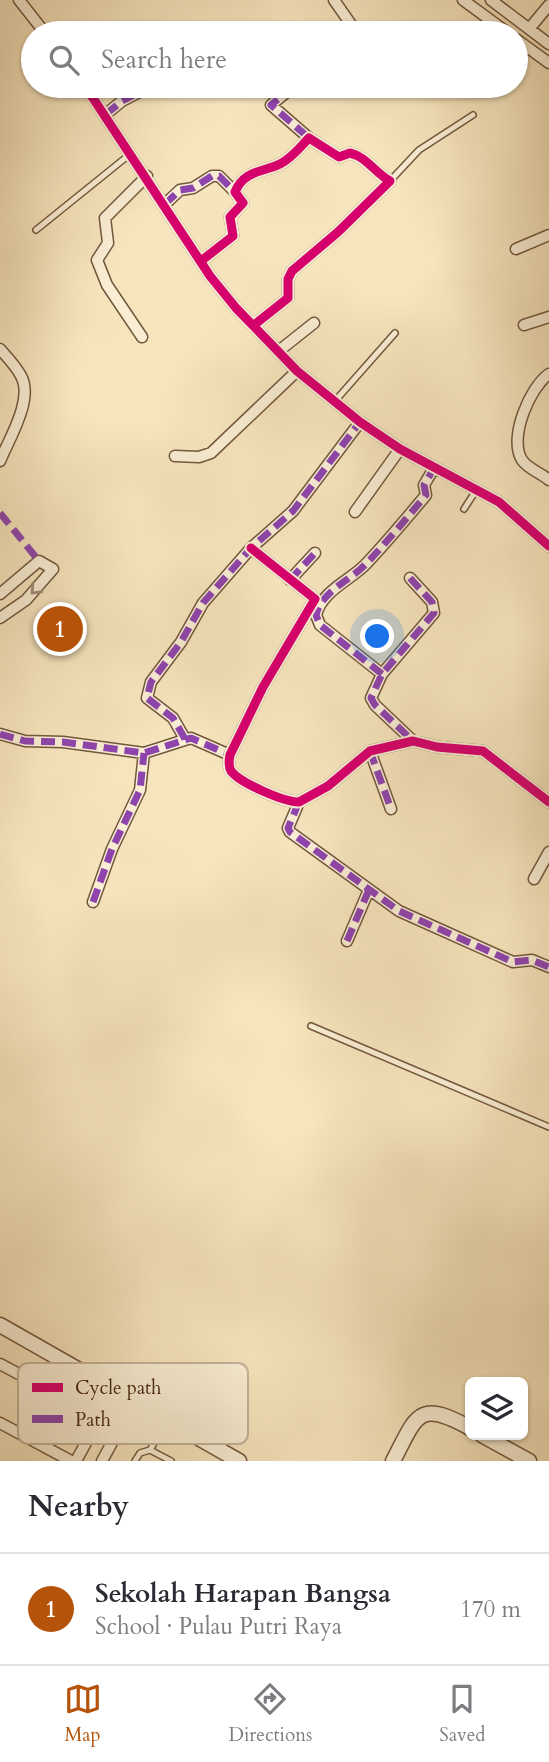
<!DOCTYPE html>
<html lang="en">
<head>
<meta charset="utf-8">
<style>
	body { margin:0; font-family:Cardo,serif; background:#f2f2f3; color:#2b2b33 }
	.controls { position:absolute; right:21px; bottom:21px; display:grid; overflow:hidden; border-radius:10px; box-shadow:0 2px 5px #0004 }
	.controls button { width:63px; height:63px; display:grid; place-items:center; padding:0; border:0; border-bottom:2px solid #e1e1e2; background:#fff; color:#2b2b33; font:35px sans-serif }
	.you { position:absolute; left:378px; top:637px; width:24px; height:24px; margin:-18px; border:5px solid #fff; border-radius:50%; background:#1a73e8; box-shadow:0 0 0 10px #1a73e833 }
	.badge { display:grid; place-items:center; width:46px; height:46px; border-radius:50%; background:#b45309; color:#fff; font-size:23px; font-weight:700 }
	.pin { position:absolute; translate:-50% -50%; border:4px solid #fff; box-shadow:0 2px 7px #0006 }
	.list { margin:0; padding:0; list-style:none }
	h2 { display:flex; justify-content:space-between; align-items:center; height:91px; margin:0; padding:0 28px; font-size:30px }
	h2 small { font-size:23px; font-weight:400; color:#7c7c81 }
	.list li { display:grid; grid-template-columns:46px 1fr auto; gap:21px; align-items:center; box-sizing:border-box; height:112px; padding:0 28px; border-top:2px solid #e1e1e2 }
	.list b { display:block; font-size:26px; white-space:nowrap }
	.list p { margin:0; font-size:23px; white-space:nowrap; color:#7c7c81 }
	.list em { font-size:23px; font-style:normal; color:#7c7c81 }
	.icon { flex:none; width:38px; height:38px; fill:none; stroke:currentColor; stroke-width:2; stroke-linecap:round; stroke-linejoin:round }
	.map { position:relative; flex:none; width:549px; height:1461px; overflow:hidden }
	.search { position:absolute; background:#fff; box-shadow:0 2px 5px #0004; left:21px; right:21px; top:21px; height:77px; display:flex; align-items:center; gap:18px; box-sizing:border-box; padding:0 24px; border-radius:38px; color:#7c7c81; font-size:26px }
	.sheet { height:203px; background:#fff }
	nav { display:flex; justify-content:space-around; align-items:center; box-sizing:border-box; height:98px; border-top:2px solid #e1e1e2; background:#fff; font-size:19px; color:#7c7c81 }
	nav a { display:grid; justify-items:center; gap:4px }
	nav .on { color:#b45309 }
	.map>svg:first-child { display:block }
</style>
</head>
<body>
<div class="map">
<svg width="549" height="1461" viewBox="0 0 549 1461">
	<rect width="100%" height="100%" fill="#f6e4bc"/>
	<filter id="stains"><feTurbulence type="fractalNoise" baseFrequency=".00286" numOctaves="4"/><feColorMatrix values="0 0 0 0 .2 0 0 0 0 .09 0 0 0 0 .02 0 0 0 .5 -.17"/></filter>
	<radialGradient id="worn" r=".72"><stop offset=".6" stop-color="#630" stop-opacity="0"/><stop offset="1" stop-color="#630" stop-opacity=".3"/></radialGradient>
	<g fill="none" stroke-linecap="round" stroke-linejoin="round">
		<defs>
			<path id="service" d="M390,181L419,150L473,115
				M36,230L129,155
				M335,401L395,333
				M464,509L477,489
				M311,1026L549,1127
				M150,1450L167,1421
				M135,1461L140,1453L150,1450L171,1461"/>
			<path id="minor" d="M19,0L45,33
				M334,0L357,33
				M463,0L508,33
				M491,0L549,44
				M529,29L549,5
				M516,39L549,63
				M85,86L210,276L236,308L297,371L360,422L400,449L499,502L549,546
				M294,86L271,105L309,138
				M106,114L122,101L151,86
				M165,204L180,190L193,188L212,176H219L235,192
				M516,249L549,235
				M201,261L233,236L230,217L243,203L235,192C244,170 264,172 280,164C292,158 300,147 309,138L339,157L350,153C367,157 375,173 390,181L338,232L292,271L288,279V298L254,325
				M524,325L549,317
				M142,337L107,285L97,260L108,243L105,218L147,176
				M0,349C7,357 16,366 21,376C34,399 9,439 0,461
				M280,350L314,323
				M549,374C530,387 508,438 522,460C528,469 541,473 549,480
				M175,456L199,457L211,453L297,371
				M355,512L400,449
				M251,548L315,599L263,687L230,755C229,760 228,766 231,771C240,783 284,802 299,802L328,786L370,751L413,741L437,747L483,751L549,802
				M410,578L432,602L434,613L382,674L371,698L375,705L413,741
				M290,580L315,553
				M0,594L39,561L53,569L26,600L0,618
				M382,674L320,625L316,615C322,591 349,581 365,565C386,543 406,519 426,495L424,485L434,468
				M0,734L25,741L63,742L144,753L191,738L230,755
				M185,739L173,718L147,698L151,682L181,642L203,603L251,548L293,511L360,422
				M370,751L391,809
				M299,802L288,828L290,832L399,911L513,962L532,960L549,967
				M534,879L549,852
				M93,902L112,849L140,790L144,753
				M347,941L368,892
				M0,1364L92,1413L95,1426L76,1461
				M0,1423L71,1461
				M102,1461L134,1402"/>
			<path id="tertiary" d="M0,1325L239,1461
				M482,1435L529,1461
				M393,1461C417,1415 418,1399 470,1428"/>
		</defs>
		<use href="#service" stroke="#73573e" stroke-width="8"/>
		<use href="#minor" stroke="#73573e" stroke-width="13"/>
		<use href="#tertiary" stroke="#73573e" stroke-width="17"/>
		<use href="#service" stroke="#f9edd3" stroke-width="5"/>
		<use href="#minor" stroke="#f9edd3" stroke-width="10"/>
		<use href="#tertiary" stroke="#f9edd3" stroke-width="14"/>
		<path stroke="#8e44ad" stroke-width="7" stroke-dasharray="14 7" stroke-linecap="butt" d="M294,86L271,105L309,138
			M106,114L122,101L151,86
			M165,204L180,190L193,188L212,176H219L235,192
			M0,513L39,561
			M410,578L432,602L434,613L382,674L371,698L375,705L413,741
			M290,580L315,553
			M382,674L320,625L316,615C322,591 349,581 365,565C386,543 406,519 426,495L424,485L434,468
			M0,734L25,741L63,742L144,753L191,738L230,755
			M185,739L173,718L147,698L151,682L181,642L203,603L251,548L293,511L360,422
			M370,751L391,809
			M299,802L288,828L290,832L399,911L513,962L532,960L549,967
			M93,902L112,849L140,790L144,753
			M347,941L368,892"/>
		<defs>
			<path id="cycleway" d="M85,86L210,276L236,308L297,371L360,422L400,449L499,502L549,546
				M201,261L233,236L230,217L243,203L235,192C244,170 264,172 280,164C292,158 300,147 309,138L339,157L350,153C367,157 375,173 390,181L338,232L292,271L288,279V298L254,325
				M251,548L315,599L263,687L230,755C229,760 228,766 231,771C240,783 284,802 299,802L328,786L370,751L413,741L437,747L483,751L549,802"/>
		</defs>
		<use href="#cycleway" stroke="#f9edd3" stroke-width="13"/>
		<use href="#cycleway" stroke="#d6006c" stroke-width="9"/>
	</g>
	<defs><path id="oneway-chevron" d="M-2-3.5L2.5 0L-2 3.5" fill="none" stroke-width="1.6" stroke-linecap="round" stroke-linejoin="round" transform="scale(1.75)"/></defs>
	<use stroke="#a08a74" href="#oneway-chevron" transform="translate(35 590) rotate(133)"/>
	<rect x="18" y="1363" width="230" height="81" rx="10" fill="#f9edd3" stroke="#c4b29a" stroke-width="2"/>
	<rect x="32" y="1383" width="31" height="9" fill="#d6006c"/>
	<rect x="32" y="1415" width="31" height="8" fill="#8e44ad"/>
	<g font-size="19" fill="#472814">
		<text x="75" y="1394">Cycle path</text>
		<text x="75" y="1426">Path</text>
	</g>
	<rect width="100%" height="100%" filter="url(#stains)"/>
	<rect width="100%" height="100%" fill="url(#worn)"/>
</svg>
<div class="controls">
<button><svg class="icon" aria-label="layers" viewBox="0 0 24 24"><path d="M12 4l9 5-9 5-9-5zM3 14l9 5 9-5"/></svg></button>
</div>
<div class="you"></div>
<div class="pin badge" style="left:60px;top:629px">1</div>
<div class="search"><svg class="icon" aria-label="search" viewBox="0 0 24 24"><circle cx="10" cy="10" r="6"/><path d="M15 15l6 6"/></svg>Search here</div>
</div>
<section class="sheet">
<h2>Nearby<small></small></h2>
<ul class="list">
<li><span class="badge">1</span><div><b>Sekolah Harapan Bangsa</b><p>School · Pulau Putri Raya</p></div><em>170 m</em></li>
</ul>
</section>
<nav>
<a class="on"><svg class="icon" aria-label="map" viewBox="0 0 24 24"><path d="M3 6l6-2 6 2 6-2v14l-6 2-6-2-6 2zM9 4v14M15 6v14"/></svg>Map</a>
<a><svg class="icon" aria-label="directions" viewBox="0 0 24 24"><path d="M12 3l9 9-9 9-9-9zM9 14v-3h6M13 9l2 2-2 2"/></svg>Directions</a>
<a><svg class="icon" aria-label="saved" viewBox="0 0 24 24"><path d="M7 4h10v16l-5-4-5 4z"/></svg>Saved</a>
</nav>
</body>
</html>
